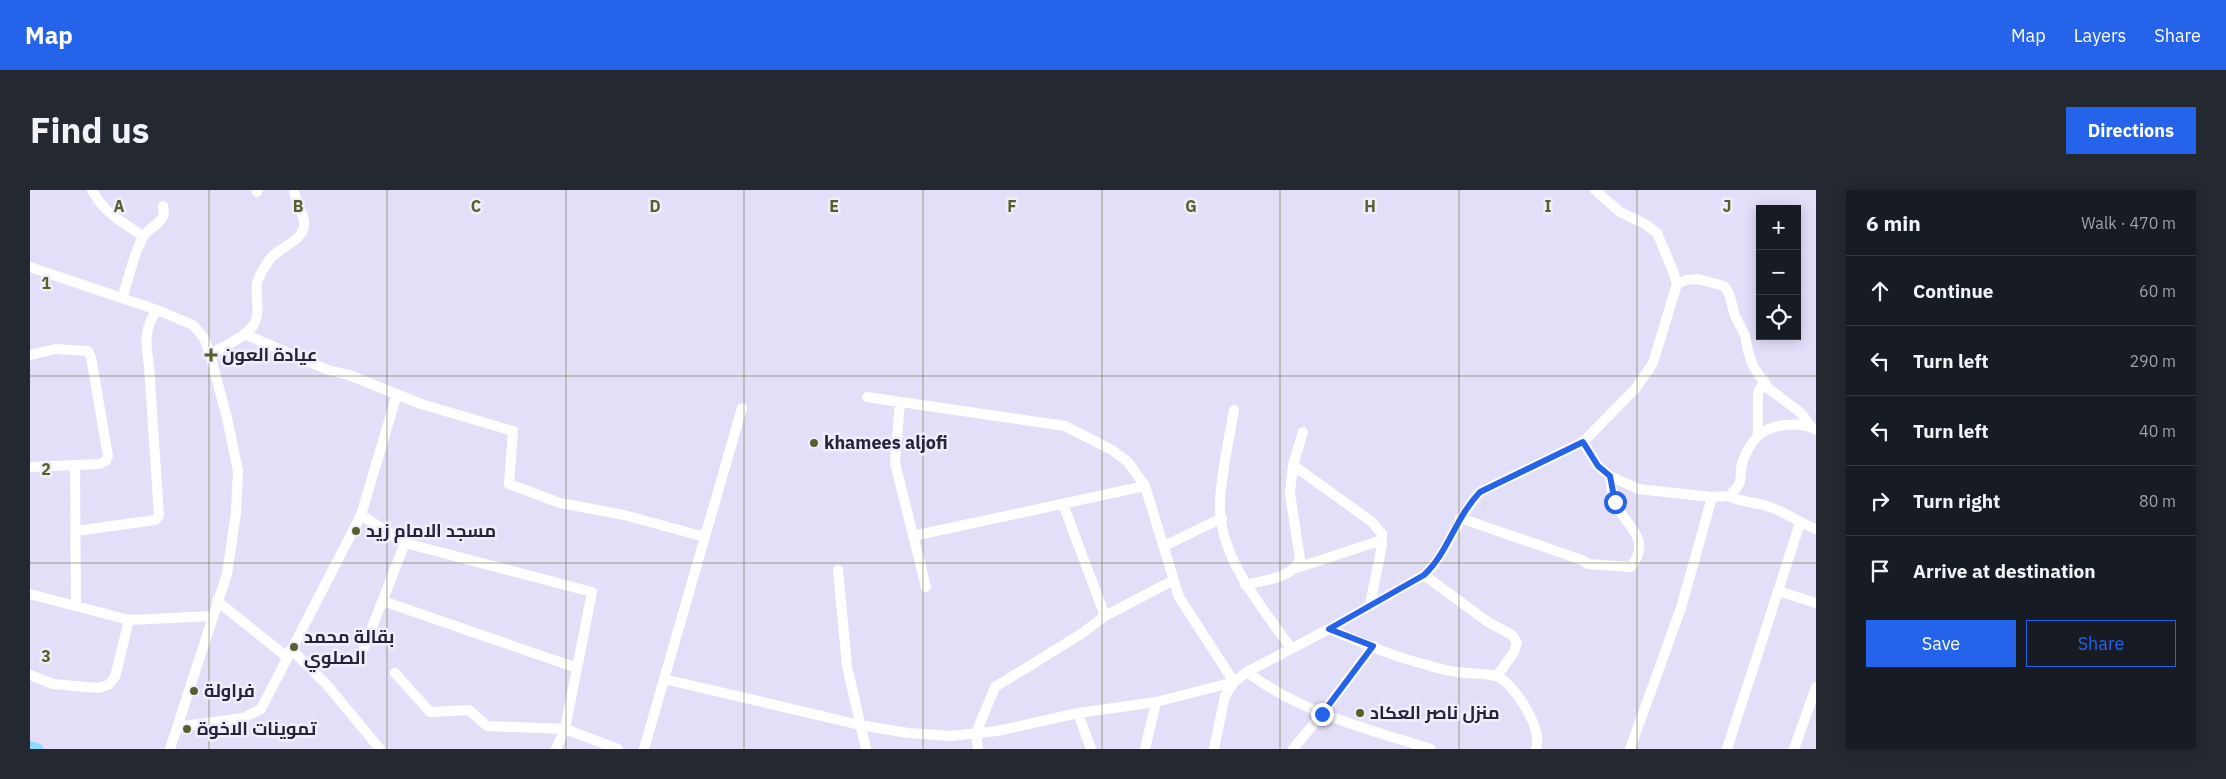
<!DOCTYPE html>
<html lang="en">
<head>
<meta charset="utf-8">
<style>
	body { margin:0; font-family:"IBM Plex Sans",Cairo,sans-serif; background:#242831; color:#f1f3f6 }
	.controls { position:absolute; right:15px; top:15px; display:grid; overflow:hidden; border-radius:0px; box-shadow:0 2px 12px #0003 }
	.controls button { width:45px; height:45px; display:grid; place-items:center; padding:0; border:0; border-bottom:1px solid #363941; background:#171b24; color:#f1f3f6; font:25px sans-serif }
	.stop { position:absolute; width:15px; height:15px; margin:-11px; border:4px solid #2563eb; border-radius:50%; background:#fff }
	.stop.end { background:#2563eb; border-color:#fff; box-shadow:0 1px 5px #0008 }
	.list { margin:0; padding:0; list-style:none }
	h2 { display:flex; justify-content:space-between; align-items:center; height:65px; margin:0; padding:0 20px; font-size:21px }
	h2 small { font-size:16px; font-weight:400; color:#9ea1a6 }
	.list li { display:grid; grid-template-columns:32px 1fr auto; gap:15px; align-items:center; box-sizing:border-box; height:70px; padding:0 20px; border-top:1px solid #363941 }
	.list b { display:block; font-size:19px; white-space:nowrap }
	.list em { font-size:16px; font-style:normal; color:#9ea1a6 }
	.actions { display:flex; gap:10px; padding:15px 20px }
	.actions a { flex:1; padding:11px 0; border:1px solid #2563eb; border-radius:0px; text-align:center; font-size:18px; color:#2563eb }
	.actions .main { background:#2563eb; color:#fff }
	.icon { flex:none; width:28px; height:28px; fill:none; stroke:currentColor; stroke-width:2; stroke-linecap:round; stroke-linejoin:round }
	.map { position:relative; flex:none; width:1786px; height:559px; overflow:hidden; border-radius:0px }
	header { display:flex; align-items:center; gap:30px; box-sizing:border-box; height:70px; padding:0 25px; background:#2563eb; color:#fff }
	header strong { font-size:24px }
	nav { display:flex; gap:28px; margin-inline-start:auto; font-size:18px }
	.intro { display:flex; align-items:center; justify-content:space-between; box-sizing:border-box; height:120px; padding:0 30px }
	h1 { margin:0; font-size:35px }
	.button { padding:12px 22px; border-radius:0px; background:#2563eb; color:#fff; font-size:18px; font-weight:700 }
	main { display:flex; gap:30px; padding:0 30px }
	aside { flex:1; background:#171b24; border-radius:0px; box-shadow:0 2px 12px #0003 }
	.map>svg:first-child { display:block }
</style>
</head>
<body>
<header>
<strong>Map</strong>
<nav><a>Map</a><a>Layers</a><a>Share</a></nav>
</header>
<div class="intro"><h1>Find us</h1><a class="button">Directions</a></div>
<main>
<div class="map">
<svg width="1786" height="559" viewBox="0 0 1786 559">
	<rect width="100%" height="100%" fill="#e4dff9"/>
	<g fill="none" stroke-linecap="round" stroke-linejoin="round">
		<path stroke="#fff" stroke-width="10" d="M62,0C73,22 93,33 113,46
			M227,2L228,0
			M0,77L127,120L163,135L174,148L180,164L197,228L208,281L206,323L197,384L140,559
			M1647,94L1656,90L1668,89L1694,96L1699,103L1705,126L1715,145L1718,161L1723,176L1738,198L1771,223L1782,238
			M92,108C98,91 104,62 113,47C120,35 138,33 133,16
			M214,144L298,180L319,185L391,214L483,241L479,294L530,313L594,325L675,347
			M180,164C193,157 212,149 222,137C232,124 225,107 227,93C229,85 235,76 240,69C249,57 272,52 274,36C276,26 265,13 264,0
			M0,165L25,159L58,161L61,167L78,266L76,271L69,274L0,277
			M367,204L331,325L375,353
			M837,207L1035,236L1082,260L1098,272L1115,296L1149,407L1204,492
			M870,212L865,273L896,397
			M1204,220C1199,249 1192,280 1190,310C1187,365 1231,416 1261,458
			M1786,240C1778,235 1765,234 1755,235C1731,237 1719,252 1712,274C1710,280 1712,288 1709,294C1707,298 1702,303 1699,306C1712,313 1727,312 1740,317C1756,322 1769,333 1786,339
			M1728,244V203L1734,191
			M1553,252L1568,276L1580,286L1608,299L1682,307L1699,306
			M1263,275L1342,332L1352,344V355L1340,415
			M45,276L46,416
			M1033,314L1075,426
			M1430,328L1552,370L1558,374L1601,377C1623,348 1596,337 1585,313C1582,305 1581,294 1580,286
			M45,341L125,330L129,326L119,176C116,155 113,139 127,120
			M883,346L1115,296
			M1134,356L1192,328
			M1267,378L1352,350
			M808,380L817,476L836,559
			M1394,385L1458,432L1482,445L1487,453L1484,462L1467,486
			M1215,395C1233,390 1263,389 1270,369L1260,303L1263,275L1273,242
			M1748,401L1786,413
			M0,404L99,430L183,426
			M187,411L257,467
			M353,411L547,478
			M1299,439C1331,452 1363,467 1397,475C1407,478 1417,481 1427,482C1437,484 1460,483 1469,487C1486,497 1513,539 1506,559
			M334,458L375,353L562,402L535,539L457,536L439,520L400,522L365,483
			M261,459L297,495L350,559
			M1217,482C1271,523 1338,539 1401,559
			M0,485L23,494L68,498L78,495L85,487L99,430
			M634,489L830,535L878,543L921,546L967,541L1048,523L1126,512L1204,492
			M1048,523L1061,559
			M147,537L213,528L231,519L331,325
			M526,559L535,539L588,559
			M614,559L712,218
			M948,559L946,543L965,497L1051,444L1075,426L1144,390
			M1115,559L1126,512
			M1184,559L1195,506L1204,492L1217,482L1299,439L1394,385C1418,363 1426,328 1450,302L1553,252L1606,198L1623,173L1647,94L1643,81L1627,43L1615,34L1590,22L1565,0
			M1263,559L1292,524L1343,456
			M1600,559L1651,418L1682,307
			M1697,559L1770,333
			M1764,559L1786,497"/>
		<path stroke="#92d9fe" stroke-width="12" d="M0,557L7,559"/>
	</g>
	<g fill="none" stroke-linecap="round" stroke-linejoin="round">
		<path stroke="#2563eb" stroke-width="6" d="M1292,524L1343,456L1299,439L1394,385C1418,363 1425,328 1450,302L1553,252L1568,276L1580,286L1585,312"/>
	</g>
	<path fill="none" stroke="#585f2d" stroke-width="1" stroke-opacity="0.55" d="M179,0V559M357,0V559M536,0V559M714,0V559M893,0V559M1072,0V559M1250,0V559M1429,0V559M1607,0V559M0,186H1786M0,373H1786"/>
	<g fill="#585f2d" stroke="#f1eefb" stroke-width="2">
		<path d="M178.5 157.5h5v5h5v5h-5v5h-5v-5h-5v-5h5z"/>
		<circle cx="784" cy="253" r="5"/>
		<circle cx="326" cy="341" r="5"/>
		<circle cx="264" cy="457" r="5"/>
		<circle cx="164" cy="501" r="5"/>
		<circle cx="1330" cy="523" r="5"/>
		<circle cx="157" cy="539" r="5"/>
	</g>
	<g text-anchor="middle" stroke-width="5" stroke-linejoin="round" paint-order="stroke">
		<g font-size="18" font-weight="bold" fill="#28223a" stroke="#f1eefb" text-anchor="start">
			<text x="192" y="171">عيادة العون</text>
			<text x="794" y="259">khamees aljofi</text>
			<text x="336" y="347">مسجد الامام زيد</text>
			<text x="274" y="453">بقالة محمد<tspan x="274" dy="21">الصلوي</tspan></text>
			<text x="174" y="507">فراولة</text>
			<text x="1340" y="529">منزل ناصر العكاد</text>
			<text x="167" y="545">تموينات الاخوة</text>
		</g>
	</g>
	<g font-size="16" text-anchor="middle" font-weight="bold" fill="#585f2d" stroke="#f1eefb" stroke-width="5" stroke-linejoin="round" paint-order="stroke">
		<text x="89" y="22">A</text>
		<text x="268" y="22">B</text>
		<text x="446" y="22">C</text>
		<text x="625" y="22">D</text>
		<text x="804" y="22">E</text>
		<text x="982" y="22">F</text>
		<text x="1161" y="22">G</text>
		<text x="1340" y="22">H</text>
		<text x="1518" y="22">I</text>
		<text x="1697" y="22">J</text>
		<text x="16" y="99">1</text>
		<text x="16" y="285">2</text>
		<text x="16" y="472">3</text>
	</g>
</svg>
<div class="controls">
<button>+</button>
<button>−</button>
<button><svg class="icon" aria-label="locate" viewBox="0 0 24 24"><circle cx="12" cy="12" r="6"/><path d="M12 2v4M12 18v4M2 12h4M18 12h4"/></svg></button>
</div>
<div class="stop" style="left:1585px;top:312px"></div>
<div class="stop end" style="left:1292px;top:524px"></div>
</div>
<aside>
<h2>6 min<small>Walk · 470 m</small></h2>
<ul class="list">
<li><svg class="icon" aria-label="ahead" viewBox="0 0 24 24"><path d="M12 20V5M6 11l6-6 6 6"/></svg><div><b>Continue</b></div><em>60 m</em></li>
<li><svg class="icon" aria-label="left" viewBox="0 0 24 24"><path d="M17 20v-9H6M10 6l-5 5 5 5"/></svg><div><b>Turn left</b></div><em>290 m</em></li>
<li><svg class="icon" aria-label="left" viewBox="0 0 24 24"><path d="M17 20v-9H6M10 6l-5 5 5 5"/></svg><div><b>Turn left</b></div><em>40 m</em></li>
<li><svg class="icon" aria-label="right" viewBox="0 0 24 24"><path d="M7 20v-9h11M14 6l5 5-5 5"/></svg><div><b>Turn right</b></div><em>80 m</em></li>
<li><svg class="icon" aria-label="arrive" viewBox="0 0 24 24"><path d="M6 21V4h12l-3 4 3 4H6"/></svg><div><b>Arrive at destination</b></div></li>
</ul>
<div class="actions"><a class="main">Save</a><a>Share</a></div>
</aside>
</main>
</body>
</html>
